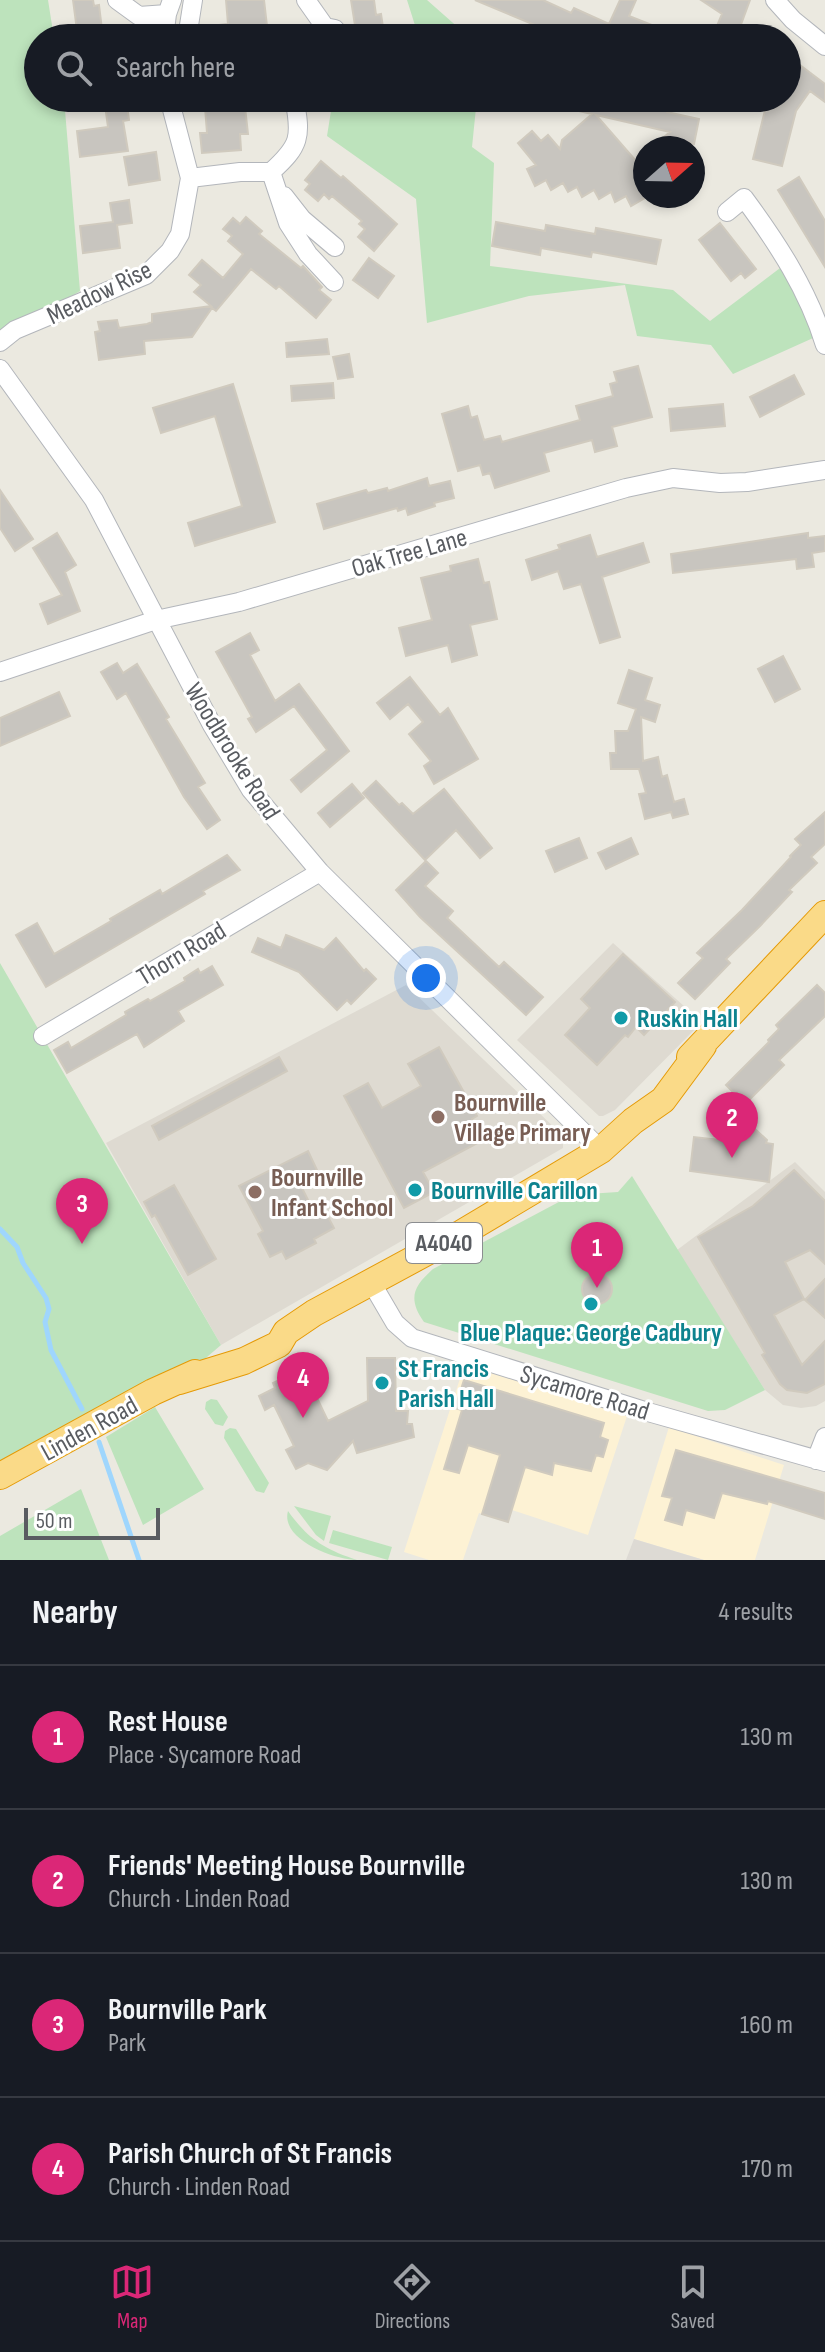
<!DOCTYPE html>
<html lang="en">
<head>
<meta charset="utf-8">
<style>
	body { margin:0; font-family:"Sofia Sans Condensed",sans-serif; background:#242831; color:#f1f3f6 }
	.compass { position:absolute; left:633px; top:136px; width:72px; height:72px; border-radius:50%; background:#171b24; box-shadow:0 4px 12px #0003; rotate:70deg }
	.scale { position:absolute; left:24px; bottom:20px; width:136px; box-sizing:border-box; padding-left:8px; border:4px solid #595c61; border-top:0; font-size:22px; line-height:28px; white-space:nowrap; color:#595c61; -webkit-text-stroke:6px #fff; paint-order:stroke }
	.you { position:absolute; left:426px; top:978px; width:28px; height:28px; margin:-20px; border:6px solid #fff; border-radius:50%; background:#1a73e8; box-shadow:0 0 0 12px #1a73e833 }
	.badge { display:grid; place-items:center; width:52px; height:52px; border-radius:50%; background:#db2777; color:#fff; font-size:26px; font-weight:700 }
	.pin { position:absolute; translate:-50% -66px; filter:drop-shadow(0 2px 4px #0008) }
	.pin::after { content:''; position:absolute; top:42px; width:28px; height:24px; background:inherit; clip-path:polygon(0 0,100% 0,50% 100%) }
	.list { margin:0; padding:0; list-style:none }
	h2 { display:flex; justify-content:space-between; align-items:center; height:104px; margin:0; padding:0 32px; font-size:34px }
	h2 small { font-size:26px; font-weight:400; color:#9ea1a6 }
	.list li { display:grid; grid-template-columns:52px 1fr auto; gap:24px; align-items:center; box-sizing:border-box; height:144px; padding:0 32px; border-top:2px solid #363941 }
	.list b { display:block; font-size:30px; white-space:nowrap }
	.list p { margin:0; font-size:26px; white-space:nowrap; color:#9ea1a6 }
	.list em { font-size:26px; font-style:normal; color:#9ea1a6 }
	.icon { flex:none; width:44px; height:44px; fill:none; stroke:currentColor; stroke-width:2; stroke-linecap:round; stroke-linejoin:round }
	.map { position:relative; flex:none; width:825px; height:1560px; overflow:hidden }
	.search { position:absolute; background:#171b24; box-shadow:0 4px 12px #0003; left:24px; right:24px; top:24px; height:88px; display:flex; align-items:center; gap:20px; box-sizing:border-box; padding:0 28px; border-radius:44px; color:#9ea1a6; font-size:30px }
	.sheet { height:680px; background:#171b24 }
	nav { display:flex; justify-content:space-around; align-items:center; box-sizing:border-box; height:112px; border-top:2px solid #363941; background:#171b24; font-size:22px; color:#9ea1a6 }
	nav a { display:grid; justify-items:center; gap:4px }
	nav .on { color:#db2777 }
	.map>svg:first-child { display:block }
</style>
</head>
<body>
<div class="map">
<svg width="825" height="1560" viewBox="0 0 825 1560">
	<rect width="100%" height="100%" fill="#ebe9e0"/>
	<path fill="#fdf2d4" d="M465,1363L627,1416L588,1535L512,1510L508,1522L479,1513L463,1560H429L404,1552Z
		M669,1427L784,1465L755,1560H704L634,1539Z"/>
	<path fill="#dddad4" d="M634,1539L704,1560H626Z"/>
	<path fill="#dedad1" d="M613,943L702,1022L615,1110L603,1116H599L517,1040Z
		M406,985L563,1136V1148L221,1345L106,1143Z
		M795,1162L825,1192V1401L816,1406L801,1408L783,1405L765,1390L677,1250Z"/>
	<path fill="#bde3bc" d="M0,0H48L54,38H38V98H64L80,291L15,330L0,334Z
		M407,0H427L461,30L478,38H419Z
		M397,98H477L472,147L494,163L490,266L673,290L710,321L788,262L822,334L733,374L711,345L637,336L625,285L529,296L427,323L416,199L327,136L331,111L389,105Z
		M0,963L221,1345L179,1381L0,1476Z
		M632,1176L765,1390L725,1410L708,1411L424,1322C407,1298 414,1286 433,1269L572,1195L618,1192Z
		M211,1399L217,1400L228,1417L223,1426L215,1424L205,1409L206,1402Z
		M155,1407L204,1489L143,1525L106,1437Z
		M230,1428L236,1429L269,1483L264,1493L256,1491L224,1438L225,1431Z
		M81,1489L109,1560H0V1536Z
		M294,1506L331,1516L324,1541L316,1535Z
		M288,1511C308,1539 324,1549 357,1560C334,1560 280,1539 288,1511Z
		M333,1530L392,1547L388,1560L329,1543Z"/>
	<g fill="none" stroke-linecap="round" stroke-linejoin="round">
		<path stroke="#9fd6fd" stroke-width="5" d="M0,1229L17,1247L23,1263L46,1298L49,1309L45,1322L51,1350L82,1409
			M99,1442L139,1560"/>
	</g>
	<path fill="#c8c5bf" stroke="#d0cabe" stroke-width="2" d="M73,0H93L94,6L99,5L103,38H78Z
		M226,0H264L267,26H259L260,38H199L201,27L228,24Z
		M351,0H374L376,15L381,14L384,34L357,38Z
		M475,0H543L571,13L574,8L609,24L620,0H636L629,16L682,37L580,38L563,30L561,36Z
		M701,0H750L736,38H712L722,14Z
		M796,62L825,84V102L810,91L796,111L782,166L753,159L768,98H787V74Z
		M104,98H126L129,120L123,121L128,151L80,157L77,131L108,127Z
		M219,98H244L248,134H240L241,150L202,153L200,133H207L205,107L220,106Z
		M549,98H628L668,107L667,112L699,119L694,144L664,137L670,132L596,115L636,161L645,153V198L631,206L626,196L615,202L611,192L599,199L594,190L582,197L577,187L568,192L563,183L551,190L546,180L535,186L527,169L536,165L518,143L532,131L541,141L548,135L560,149L562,140L592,114L548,104Z
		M156,152L160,180L129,185L124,157Z
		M321,161L341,178L343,176L397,224L374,251L358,237L365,229L359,224L362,221L332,196L329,199L324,194L318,201L305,190L310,184L305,180Z
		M799,177L825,221V267L778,190Z
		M129,200L132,223L117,225L120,248L83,253L80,226L113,222L110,203Z
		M246,217L262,231L259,234L301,268L303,266L322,287L319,290L331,300L316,318L279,286L276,289L251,269L216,311L212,308L192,337L144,341L145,354L99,360L95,332L100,331L98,322L117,320L119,328L147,324L152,322V314L211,306L194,292L201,285L189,275L202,260L223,278L243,254L228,241L232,236L223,229L233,218L240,224Z
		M496,222L545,231L546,225L595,234L596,228L661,240L656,264L592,252L591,257L541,248L540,255L492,246Z
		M720,223L756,269L745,278L741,273L731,281L699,240Z
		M369,258L394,276L378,298L353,280Z
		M327,339L329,354L287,357L286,343Z
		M349,354L353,377L338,379L333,357Z
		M638,366L652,417L612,427L617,446L595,452L592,440L544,453L549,471L495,488L490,473L483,475L480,465L458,471L442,414L468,406L471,418L477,416L484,440L500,436L502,442L580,420L576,406L613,396L610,384L617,382L614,372Z
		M794,375L804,394L760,417L750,397Z
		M333,383L334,398L292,401L291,386Z
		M233,384L275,522L195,546L188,523L242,506L215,416L161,433L153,408Z
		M723,404L725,426L671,431L669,409Z
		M427,478L429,486L450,481L454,498L434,503L435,506L408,515L406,508L398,511L397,508L324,529L317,504L366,490L368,493L387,488L388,491Z
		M0,490L33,539L15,551L0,528Z
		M57,533L76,565L65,572L80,611L48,624L40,604L62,595L33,548Z
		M808,533V538L825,536V551L812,553L814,567L797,569L796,559L673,573L671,554Z
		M590,535L597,557L643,543L649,562L602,577L620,637L600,643L581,584L564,589L558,571L532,580L526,560L560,549L558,545Z
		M478,559L484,583L489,582L497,619L470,625L477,655L452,662L448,645L406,656L399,628L432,620L421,578L451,571L450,566Z
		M250,633L259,650L250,655L275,701L299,684L349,751L301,792L291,780L327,750L294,706L256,732L248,719L252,717L216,652Z
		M783,656L800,689L775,702L758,669Z
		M117,663L123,673L137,664L169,717L166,719L205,783L198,787L220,820L207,829L184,797L126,693L117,699L101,672Z
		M629,670L652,678L645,700L660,705L655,722L641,717L643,761L658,757L662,777L667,775L674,802L684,799L688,814L673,818L671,812L645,819L639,794L646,793L639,769H611L610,753H616L615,731H628L636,709L618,703Z
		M410,677L440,715L448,708L478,759L434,784L424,766L431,761L409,734L423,722L408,704L390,719L377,703Z
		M59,692L70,716L0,746V718Z
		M376,781L399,805L402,803L413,814L444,789L492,848L480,858L456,830L425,860L363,793Z
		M352,784L364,798L330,827L318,813Z
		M825,812V844L811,857L817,863L789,890L792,892L760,926L726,959L730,963L695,999L678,983L703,958L697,953L742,910L791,857L790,856L801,845L795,839Z
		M579,838L587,858L555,872L546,851Z
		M631,838L638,854L606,869L598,853Z
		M227,855L240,870L203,891L205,894L46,987L16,935L37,923L54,954L111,921L110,919L160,890L162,894Z
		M426,861L438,873L425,886L453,911L447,918L499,967L504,962L543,997L526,1015L420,917L396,890Z
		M286,935L324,950L336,938L364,971L366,969L376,979L351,1004L347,1000L337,1010L299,972L252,952L258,938L281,948Z
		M623,954L675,1002L644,1035L636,1027L628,1037L625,1035L597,1065L565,1035L590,1008L581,999Z
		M212,966L223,985L178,1011L184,1021L144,1047L137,1034L67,1073L54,1050L68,1042L71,1048L126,1015L125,1012L148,999L150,1001L185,981L184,978L198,969L200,973Z
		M817,985L825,993V1016L779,1060L784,1065L745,1104L726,1085L769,1042L768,1040L779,1029L776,1025Z
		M439,1047L477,1116L472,1119L483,1140L423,1172L434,1192L404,1208L344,1096L368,1083L382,1108L421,1086L408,1064Z
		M279,1057L287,1071L159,1140L152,1126Z
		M732,1118L744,1119L767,1140L766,1143L773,1144L769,1182L690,1171L694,1137L729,1141Z
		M308,1151L317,1170L298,1180L315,1214L324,1209L334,1228L314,1239L316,1243L286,1259L282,1251L270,1257L258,1234L263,1231L239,1186Z
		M794,1170L825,1201V1264L810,1250L785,1262L804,1299L774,1315L802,1365L825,1341V1384L807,1393L787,1390L780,1384L762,1355L765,1353L698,1237L753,1206Z
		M174,1185L216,1259L188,1275L155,1215L152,1217L144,1202Z
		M582 1289a15 15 0 1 1 30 0a15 15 0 1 1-30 0Z
		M825,1279V1318L805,1300Z
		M367,1358H395L396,1411H408L407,1424H412L414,1437L357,1453L353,1441L327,1470L308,1463L296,1469L286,1450L294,1446L274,1405L265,1410L259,1396L275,1388L273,1383L300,1370L303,1377L306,1375L328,1421L368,1401Z
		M464,1380L604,1423L600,1437L608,1440L603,1457L596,1455L591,1471L554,1463L552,1475L525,1467L508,1522L482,1514L500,1455L468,1445L459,1473L444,1469L462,1410L455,1408Z
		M676,1450L825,1493V1519L768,1501L767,1504L722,1493L714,1518L686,1510L682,1525L665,1520L672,1498L662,1496Z"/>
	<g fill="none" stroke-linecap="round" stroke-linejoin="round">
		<defs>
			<path id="minor" d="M117,0L139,16L167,14
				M306,0L325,27L335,29
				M775,0L793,20L825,46
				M164,38L167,14L172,0
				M187,38L193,0
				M294,98C302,137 300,146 271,172L288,223L308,254L334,282
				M190,178L240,172H271
				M284,196L302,219L335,247
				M727,212L744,198C778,244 808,290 825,345
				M0,342L15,330L146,275L170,251L180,234L190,178L169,98
				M0,369L94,500L212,725L251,790L320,872L601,1150
				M0,672L156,620L239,602L626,488L673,478L720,483L747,482L825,470
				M43,1036L320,872
				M371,1282L395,1323L412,1338L648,1412L825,1462
				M816,1460L825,1437"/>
			<path id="highway" d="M690,1057L825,914
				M179,1381L244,1361L279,1344L286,1332L314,1313L462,1233L601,1150L633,1121L663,1100L703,1046
				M0,1476L153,1392L195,1373"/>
		</defs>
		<use href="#minor" stroke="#b3b6bb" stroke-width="20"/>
		<use href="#highway" stroke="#e59a06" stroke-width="28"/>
		<use href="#minor" stroke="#fff" stroke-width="18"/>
		<use href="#highway" stroke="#fada88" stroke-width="26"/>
	</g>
	<g fill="#0f9aa8" stroke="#fff" stroke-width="3">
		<circle cx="621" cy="1018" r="8"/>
		<circle cx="415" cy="1190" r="8"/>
		<circle cx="591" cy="1304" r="8"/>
		<circle cx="382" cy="1383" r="8"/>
	</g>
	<g fill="#8d6e63" stroke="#fff" stroke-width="3">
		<circle cx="438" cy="1117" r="8"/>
		<circle cx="255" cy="1192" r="8"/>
	</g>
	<g text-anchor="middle" stroke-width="6" stroke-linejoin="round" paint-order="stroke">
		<rect fill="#fff" stroke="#8b8d90" stroke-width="2" x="406" y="1223" width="76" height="40" rx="6"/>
		<g font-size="24" font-weight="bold" fill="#595c61">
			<text x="444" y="1251">A4040</text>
		</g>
		<g font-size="26" fill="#595c61" stroke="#fff">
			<text transform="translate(99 292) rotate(-26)" y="9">Meadow Rise</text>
			<text transform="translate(409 552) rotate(-16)" y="9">Oak Tree Lane</text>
			<text transform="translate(233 751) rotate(58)" y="9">Woodbrooke Road</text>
			<text transform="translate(181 953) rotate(-31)" y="9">Thorn Road</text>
			<text transform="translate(585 1392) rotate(17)" y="9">Sycamore Road</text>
			<text transform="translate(89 1428) rotate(-29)" y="9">Linden Road</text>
		</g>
		<g font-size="26" font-weight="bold" fill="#0d838f" stroke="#fff" text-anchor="start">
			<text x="637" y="1027">Ruskin Hall</text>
			<text x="431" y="1199">Bournville Carillon</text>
			<text x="591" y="1341" text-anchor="middle">Blue Plaque: George Cadbury</text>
			<text x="398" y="1377">St Francis<tspan x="398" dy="30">Parish Hall</tspan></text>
		</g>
		<g font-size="26" font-weight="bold" fill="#785e54" stroke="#fff" text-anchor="start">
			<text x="454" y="1111">Bournville<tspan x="454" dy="30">Village Primary</tspan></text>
			<text x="271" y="1186">Bournville<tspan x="271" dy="30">Infant School</tspan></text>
		</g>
	</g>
</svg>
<svg class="compass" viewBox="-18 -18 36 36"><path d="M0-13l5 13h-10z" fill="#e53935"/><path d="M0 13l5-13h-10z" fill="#9ea1a6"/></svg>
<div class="scale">50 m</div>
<div class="you"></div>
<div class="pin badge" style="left:597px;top:1288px">1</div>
<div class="pin badge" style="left:732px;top:1158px">2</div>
<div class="pin badge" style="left:82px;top:1244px">3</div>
<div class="pin badge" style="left:303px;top:1418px">4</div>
<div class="search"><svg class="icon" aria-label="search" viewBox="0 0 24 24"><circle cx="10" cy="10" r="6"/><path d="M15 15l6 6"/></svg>Search here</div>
</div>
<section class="sheet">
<h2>Nearby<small>4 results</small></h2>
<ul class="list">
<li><span class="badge">1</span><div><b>Rest House</b><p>Place · Sycamore Road</p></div><em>130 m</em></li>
<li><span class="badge">2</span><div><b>Friends' Meeting House Bournville</b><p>Church · Linden Road</p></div><em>130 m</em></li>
<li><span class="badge">3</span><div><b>Bournville Park</b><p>Park</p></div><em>160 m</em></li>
<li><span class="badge">4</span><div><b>Parish Church of St Francis</b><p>Church · Linden Road</p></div><em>170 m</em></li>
</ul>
</section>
<nav>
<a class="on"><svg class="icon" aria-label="map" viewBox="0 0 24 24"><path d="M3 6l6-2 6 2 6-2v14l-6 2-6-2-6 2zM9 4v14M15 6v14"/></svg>Map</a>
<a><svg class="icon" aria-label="directions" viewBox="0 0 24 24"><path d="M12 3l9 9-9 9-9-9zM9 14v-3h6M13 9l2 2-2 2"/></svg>Directions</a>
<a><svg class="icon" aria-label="saved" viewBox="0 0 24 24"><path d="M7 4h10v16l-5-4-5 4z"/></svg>Saved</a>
</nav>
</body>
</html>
